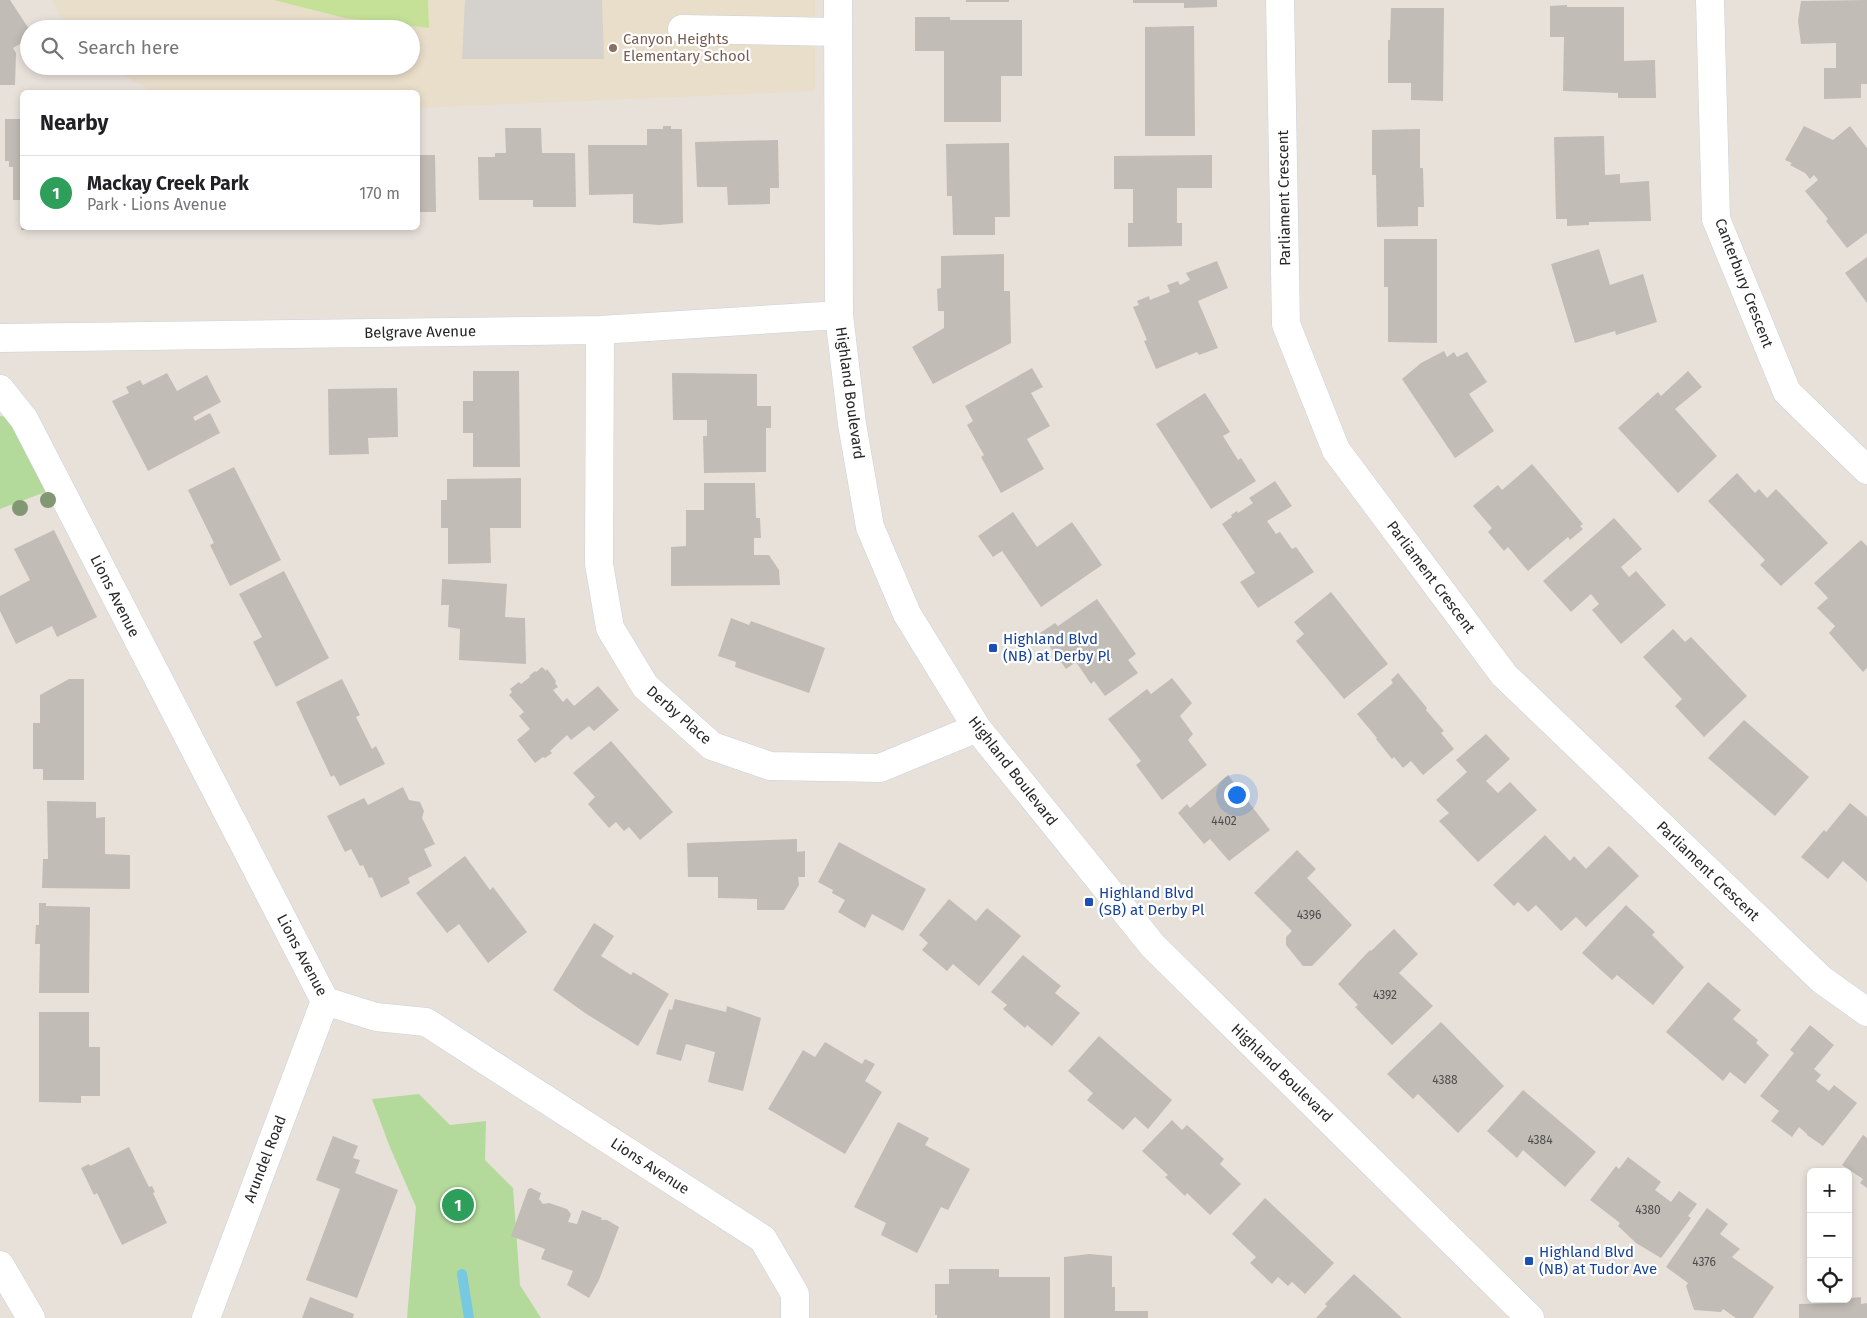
<!DOCTYPE html>
<html lang="en">
<head>
<meta charset="utf-8">
<style>
	body { margin:0; font-family:"Fira Sans",sans-serif; background:#f6f6f6; color:#202124 }
	.controls { position:absolute; right:15px; bottom:15px; display:grid; overflow:hidden; border-radius:8px; box-shadow:0 2px 8px #0003 }
	.controls button { width:45px; height:45px; display:grid; place-items:center; padding:0; border:0; border-bottom:1px solid #e0e0e0; background:#fff; color:#202124; font:25px sans-serif }
	.you { position:absolute; left:1236px; top:794px; width:18px; height:18px; margin:-12px; border:4px solid #fff; border-radius:50%; background:#1a73e8; box-shadow:0 0 0 8px #1a73e833 }
	.badge { display:grid; place-items:center; width:32px; height:32px; border-radius:50%; background:#1a73e8; color:#fff; font-size:16px; font-weight:700 }
	.pin { position:absolute; translate:-50% -50%; border:2px solid #fff; box-shadow:0 1px 5px #0006 }
	.list { margin:0; padding:0; list-style:none }
	h2 { display:flex; justify-content:space-between; align-items:center; height:65px; margin:0; padding:0 20px; font-size:21px }
	h2 small { font-size:16px; font-weight:400; color:#757577 }
	.list li { display:grid; grid-template-columns:32px 1fr auto; gap:15px; align-items:center; box-sizing:border-box; height:75px; padding:0 20px; border-top:1px solid #e0e0e0 }
	.list b { display:block; font-size:19px; white-space:nowrap }
	.list p { margin:0; font-size:16px; white-space:nowrap; color:#757577 }
	.list em { font-size:16px; font-style:normal; color:#757577 }
	.icon { flex:none; width:28px; height:28px; fill:none; stroke:currentColor; stroke-width:2; stroke-linecap:round; stroke-linejoin:round }
	.map { position:relative; flex:none; width:1867px; height:1318px; overflow:hidden }
	.search { position:absolute; background:#fff; box-shadow:0 2px 8px #0003; left:20px; top:20px; width:400px; height:55px; display:flex; align-items:center; gap:12px; box-sizing:border-box; padding:0 18px; border-radius:28px; color:#757577; font-size:19px }
	.panel { position:absolute; background:#fff; box-shadow:0 2px 8px #0003; left:20px; top:90px; width:400px; height:140px; border-radius:8px }
	.map>svg:first-child { display:block }
</style>
</head>
<body>
<div class="map">
<svg width="1867" height="1318" viewBox="0 0 1867 1318">
	<rect width="100%" height="100%" fill="#e8e1da"/>
	<path fill="#e9deca" d="M52,0H815V91L418,108V92H153L109,66H411V29H67Z"/>
	<path fill="#b3da9b" d="M0,416L11,417L48,491L0,509Z
		M419,1094L450,1125L486,1121L485,1160L513,1188L520,1285L541,1318H407L416,1207L389,1145L372,1099Z"/>
	<path fill="#c5e197" d="M274,0H428L429,28L345,18Z"/>
	<path fill="#d5d1cc" d="M465,0H602L604,59H462Z"/>
	<g fill="none" stroke-linecap="round" stroke-linejoin="round">
		<path stroke="#76c9e1" stroke-width="10" d="M462,1274L469,1318"/>
	</g>
	<path fill="#c1bcb5" d="M0,0H10L29,29L25,34L28,39L13,48L16,53L15,85H0Z
		M966,0H1009V2H966Z
		M1133,0H1217V7L1184,8V3H1133Z
		M1867,0V84H1861V98L1824,99V68H1836V43L1801,44L1798,21L1801,1Z
		M1567,5V7H1624V61L1655,60L1656,98H1618V93L1563,91L1564,37H1550V6Z
		M1391,8H1444L1443,101L1411,100V83H1388V40H1390Z
		M915,17H950V20H1022V76H1001V122H944V51H915Z
		M1194,26L1195,136H1145V27Z
		M5,119H22V200H13V167H9V161H5Z
		M663,126H671V129H682L683,223L659,225L633,223V194L589,195L588,145H647V129H663Z
		M1804,126L1833,140L1850,126L1867,148V233L1847,248L1826,221L1828,219L1805,191L1818,180L1814,175L1810,179L1805,173L1790,165L1792,163L1785,160Z
		M505,128H541L542,153H575L576,207H533V200H479L478,157H495V153H506Z
		M1420,129V168H1423L1424,207H1418V226L1377,227L1376,175H1372V130Z
		M1604,136L1605,175L1620,174V183L1649,181L1651,221L1589,222V225L1567,226V219H1556L1554,137Z
		M778,140L779,188H770V204L728,205L727,187H697L695,142Z
		M1009,143L1010,217H995V235H953L952,196H947L946,144Z
		M418,155H435L436,212H418Z
		M1212,155V188H1177V223H1182V246L1128,247V223H1133V189H1114V156Z
		M21,228H59V230H21Z
		M1384,239H1437V343L1388,342V287H1384Z
		M1599,249L1610,285L1643,274L1657,322L1616,335L1615,331L1575,343L1551,264Z
		M1004,254V291H1010L1011,343L933,384L912,347L944,328V311H938L937,289L941,288V256Z
		M1867,257V303L1845,273Z
		M1217,261L1228,288L1198,301L1218,348L1199,355L1197,352L1156,369L1144,341L1147,340L1133,307L1139,305L1137,301L1149,296L1150,300L1170,292L1167,285L1178,281L1180,285L1190,280L1186,273Z
		M1444,351L1447,357L1454,352L1457,357L1467,352L1487,382L1469,394L1494,431L1455,458L1402,379L1421,363Z
		M1032,368L1043,387L1031,393L1050,426L1027,439L1044,469L1001,493L981,457L984,455L967,425L973,421L965,406Z
		M473,371H519L520,467H473V433H463V401H473Z
		M1688,371L1702,387L1675,409L1717,456L1678,493L1618,428L1658,392L1661,396Z
		M167,373L177,391L207,375L221,402L193,417L195,421L210,413L220,433L148,471L112,401L129,393L126,387L140,380L143,385Z
		M672,373L757,374V406H771V428H766V472L704,473L703,436H707V420H673Z
		M397,388L398,437L368,438L369,454L329,455L328,389Z
		M1205,393L1230,432L1223,436L1238,460L1241,458L1256,481L1211,509L1156,424Z
		M1532,464L1583,524L1580,526L1583,529L1570,540L1568,537L1528,571L1508,547L1504,551L1488,532L1492,528L1473,506L1498,485L1502,490Z
		M234,467L281,560L230,586L210,545L214,543L188,490Z
		M1737,473L1755,493L1759,489L1767,498L1776,489L1828,543L1781,586L1760,565L1765,560L1708,501Z
		M521,478V528H490L491,563L448,564V528H441V500H447V479Z
		M1275,481L1292,506L1267,521L1276,534L1280,532L1292,549L1296,547L1314,572L1258,608L1240,582L1255,573L1222,524L1232,517L1231,515L1237,511L1238,513L1253,503L1249,498Z
		M704,483H755L756,518H760L761,538H754V555H769L779,570L780,585L671,586V547L686,546V510H704Z
		M1013,512L1037,547L1072,522L1102,565L1041,607L1002,551L993,557L978,536Z
		M1614,518L1642,549L1621,567L1629,577L1636,571L1666,605L1621,644L1592,610L1599,604L1591,594L1571,612L1543,581Z
		M54,530L97,617L57,637L52,626L16,644L0,611V596L30,580L14,549Z
		M1861,540L1867,546V668L1863,672L1829,633L1835,626L1817,608L1828,598L1814,583Z
		M284,571L329,658L276,687L253,642L262,637L239,594Z
		M442,579L507,584L505,617L525,618L526,664L459,660L460,629L448,627L449,605H441Z
		M1331,592L1388,664L1344,699L1296,641L1304,634L1294,622Z
		M1097,599L1136,654L1128,660L1138,673L1105,696L1094,681L1091,684L1076,662L1066,669L1040,633L1055,623L1058,626Z
		M731,618L749,625L751,621L825,648L809,693L735,667L736,662L718,656Z
		M1673,629L1685,642L1691,637L1747,696L1704,737L1675,706L1682,699L1643,657Z
		M542,667L546,671L547,669L556,681L555,683L558,687L553,690L563,702L567,698L574,706L598,686L619,710L594,731L589,726L571,740L567,735L550,751L552,753L545,758L543,757L535,763L517,740L530,729L519,716L524,712L509,695L512,692L510,689L519,682L521,684L530,677L529,676L535,671L536,672Z
		M1398,673L1427,708L1426,710L1444,731L1441,733L1454,749L1423,775L1411,761L1403,768L1394,757L1392,759L1376,739L1377,738L1357,714L1393,683L1391,680Z
		M1172,678L1192,703L1180,716L1193,734L1188,740L1207,765L1162,800L1136,765L1141,761L1108,719L1147,689L1151,694Z
		M69,679H84V780H43V769H33V723H40V695Z
		M342,679L360,715L356,717L372,749L376,746L385,764L340,786L334,775L331,777L296,702Z
		M1744,720L1809,777L1775,816L1708,758Z
		M1486,734L1510,759L1486,781L1498,793L1510,782L1537,810L1478,862L1439,821L1449,813L1436,800L1467,772L1456,760Z
		M611,741L673,812L640,840L629,827L624,831L616,822L609,828L588,804L595,797L573,773Z
		M1228,775L1270,830L1229,861L1210,839L1204,844L1178,813L1187,804L1190,808Z
		M403,787L409,800L420,802L424,811L422,818L435,844L424,849L432,866L408,878L410,883L381,898L372,877L369,878L363,865L360,866L351,849L345,852L327,816L364,798L368,805Z
		M47,801L96,802V818L105,817V854L130,855V889L42,888L43,859H48Z
		M1850,803L1867,817V882L1843,861L1828,879L1801,857L1824,830L1826,832Z
		M1545,835L1570,861L1574,856L1586,869L1609,846L1639,876L1586,927L1576,917L1561,931L1536,905L1528,912L1518,902L1514,906L1493,885Z
		M797,839V852L805,851V877H798L799,885L784,910H757V899L718,898V877H688L687,843Z
		M839,842L926,889L903,931L872,914L865,928L838,912L845,900L832,893L833,890L818,882Z
		M1297,850L1316,869L1307,878L1352,925L1312,966H1303L1286,945V937L1292,931L1254,893Z
		M465,856L490,890L493,887L527,932L488,963L459,924L447,933L416,893Z
		M949,899L976,921L987,908L1021,936L979,986L953,964L947,971L922,950L928,943L919,935Z
		M39,903H46V906L90,907L89,993H39L40,944H35L36,925H39Z
		M1626,905L1655,932L1652,935L1684,967L1653,1005L1617,975L1612,980L1582,953Z
		M594,923L614,936L601,956L631,975L633,972L669,994L638,1046L585,1013L553,990Z
		M1394,929L1418,954L1399,973L1433,1006L1392,1045L1355,1007L1358,1005L1338,984L1370,950L1371,951Z
		M1023,955L1061,986L1055,993L1080,1013L1052,1046L1027,1025L1025,1028L1003,1009L1007,1005L991,992Z
		M1708,982L1741,1010L1733,1019L1758,1040L1756,1043L1769,1055L1745,1084L1730,1072L1723,1081L1666,1032Z
		M675,999L726,1012L727,1006L761,1018L743,1091L708,1082L715,1052L686,1044L681,1061L656,1054L669,1009L672,1010Z
		M39,1012H89V1047H100V1096H81V1103L39,1102Z
		M1441,1022L1504,1086L1458,1133L1418,1094L1413,1099L1387,1074Z
		M1810,1025L1834,1045L1814,1069L1821,1075L1816,1081L1829,1091L1834,1085L1857,1103L1823,1146L1807,1135V1134L1799,1127L1792,1137L1771,1121L1779,1111L1760,1096L1794,1053L1790,1050Z
		M1099,1036L1172,1100L1148,1129L1135,1117L1123,1130L1087,1100L1093,1093L1068,1071Z
		M825,1042L862,1064L865,1059L875,1064L865,1081L882,1092L845,1154L768,1109L803,1050L815,1057Z
		M1523,1090L1596,1152L1565,1187L1523,1150L1517,1158L1487,1131Z
		M1172,1120L1182,1130L1187,1125L1224,1159L1220,1164L1241,1184L1210,1215L1187,1193L1185,1196L1165,1177L1168,1175L1142,1151Z
		M898,1122L929,1138L925,1145L970,1169L948,1210L941,1207L917,1253L881,1235L886,1223L854,1207Z
		M1863,1135L1867,1138V1188L1860,1183L1863,1179L1842,1165Z
		M333,1136L358,1146L353,1158L360,1160L355,1173L398,1190L357,1298L306,1280L340,1189L316,1180Z
		M129,1147L149,1187L152,1186L155,1192L153,1193L167,1223L122,1245L97,1193L94,1195L81,1168L89,1164L90,1166Z
		M1628,1157L1661,1182L1655,1190L1671,1202L1679,1191L1697,1204L1688,1216L1691,1218L1661,1258L1636,1243L1618,1226L1620,1223L1590,1200L1616,1166L1619,1169Z
		M531,1188L541,1193L539,1199L543,1204L549,1203L567,1209L571,1214L568,1222L577,1224L582,1210L602,1218L601,1220H607L619,1227L599,1280L589,1298L567,1285L573,1271L541,1259L545,1249L511,1236L528,1189Z
		M1265,1198L1334,1263L1305,1294L1292,1282L1288,1286L1278,1277L1272,1284L1250,1263L1256,1257L1232,1234Z
		M1707,1208L1728,1224L1720,1234L1740,1249L1732,1257L1774,1287L1753,1318H1736L1723,1309L1721,1312L1694,1310L1686,1286L1688,1283L1666,1267Z
		M1089,1254L1112,1256V1287H1115V1311H1148V1318H1064V1257Z
		M949,1269H999V1277H1050V1318H937V1315H935V1284H949Z
		M1354,1274L1402,1318H1316L1327,1306L1325,1304Z
		M310,1297L354,1314L353,1318H302Z
		M1861,1297V1304L1867,1303V1318H1799V1304L1837,1303V1299Z"/>
	<g fill="none" stroke-linecap="round" stroke-linejoin="round">
		<defs>
			<path id="minor" d="M838,0L839,315L852,424L870,527L907,614L977,728L1153,946L1530,1318
				M1280,0L1286,324L1336,450L1504,675L1822,980L1867,1012
				M1710,0L1716,219L1787,392L1867,470
				M682,29L837,32
				M600,330L599,564L610,628L645,686L712,746L770,766L880,768L977,728
				M0,338L600,330L839,315
				M0,389L24,419L325,1001L376,1017L426,1022L763,1239L795,1294V1318
				M0,1265L31,1318
				M206,1318L325,1001"/>
		</defs>
		<use href="#minor" stroke="#ccd0db" stroke-width="29"/>
		<use href="#minor" stroke="#fff" stroke-width="28"/>
	</g>
	<g fill="#829874">
		<circle cx="48" cy="500" r="8"/>
		<circle cx="20" cy="508" r="8"/>
	</g>
	<circle fill="#8d6e63" stroke="#fff" stroke-width="2" cx="613" cy="48" r="5"/>
	<g fill="#1a4fb4" stroke="#fff" stroke-width="2">
		<rect x="988" y="643" width="10" height="10" rx="2.5"/>
		<rect x="1084" y="897" width="10" height="10" rx="2.5"/>
		<rect x="1524" y="1256" width="10" height="10" rx="2.5"/>
	</g>
	<g text-anchor="middle" stroke-width="4.5" stroke-linejoin="round" paint-order="stroke">
		<g font-size="12" fill="#4e4c4a">
			<text x="1224" y="825">4402</text>
			<text x="1309" y="919">4396</text>
			<text x="1385" y="999">4392</text>
			<text x="1445" y="1084">4388</text>
			<text x="1540" y="1144">4384</text>
			<text x="1648" y="1214">4380</text>
			<text x="1704" y="1266">4376</text>
		</g>
		<g font-size="15" fill="#785e54" stroke="#fff" text-anchor="start">
			<text x="623" y="44">Canyon Heights<tspan x="623" dy="17">Elementary School</tspan></text>
		</g>
		<g font-size="15" fill="#272727" stroke="#fff">
			<text transform="translate(1284 198) rotate(-91)" y="5">Parliament Crescent</text>
			<text transform="translate(1744 283) rotate(69)" y="5">Canterbury Crescent</text>
			<text transform="translate(420 332) rotate(-1)" y="5">Belgrave Avenue</text>
			<text transform="translate(850 393) rotate(82)" y="5">Highland Boulevard</text>
			<text transform="translate(1431 577) rotate(53)" y="5">Parliament Crescent</text>
			<text transform="translate(115 596) rotate(63)" y="5">Lions Avenue</text>
			<text transform="translate(679 715) rotate(41)" y="5">Derby Place</text>
			<text transform="translate(1013 771) rotate(52)" y="5">Highland Boulevard</text>
			<text transform="translate(1708 871) rotate(44)" y="5">Parliament Crescent</text>
			<text transform="translate(302 955) rotate(62)" y="5">Lions Avenue</text>
			<text transform="translate(1282 1073) rotate(44)" y="5">Highland Boulevard</text>
			<text transform="translate(265 1159) rotate(-69)" y="5">Arundel Road</text>
			<text transform="translate(650 1166) rotate(33)" y="5">Lions Avenue</text>
		</g>
		<g font-size="15" fill="#164399" stroke="#fff" text-anchor="start">
			<text x="1003" y="644">Highland Blvd<tspan x="1003" dy="17">(NB) at Derby Pl</tspan></text>
			<text x="1099" y="898">Highland Blvd<tspan x="1099" dy="17">(SB) at Derby Pl</tspan></text>
			<text x="1539" y="1257">Highland Blvd<tspan x="1539" dy="17">(NB) at Tudor Ave</tspan></text>
		</g>
	</g>
</svg>
<div class="controls">
<button>+</button>
<button>−</button>
<button><svg class="icon" aria-label="locate" viewBox="0 0 24 24"><circle cx="12" cy="12" r="6"/><path d="M12 2v4M12 18v4M2 12h4M18 12h4"/></svg></button>
</div>
<div class="you"></div>
<div class="pin badge" style="left:458px;top:1205px;background:#2e9e5b">1</div>
<div class="search"><svg class="icon" aria-label="search" viewBox="0 0 24 24"><circle cx="10" cy="10" r="6"/><path d="M15 15l6 6"/></svg>Search here</div>
<section class="panel">
<h2>Nearby<small></small></h2>
<ul class="list">
<li><span class="badge" style="background:#2e9e5b">1</span><div><b>Mackay Creek Park</b><p>Park · Lions Avenue</p></div><em>170 m</em></li>
</ul>
</section>
</div>
</body>
</html>
